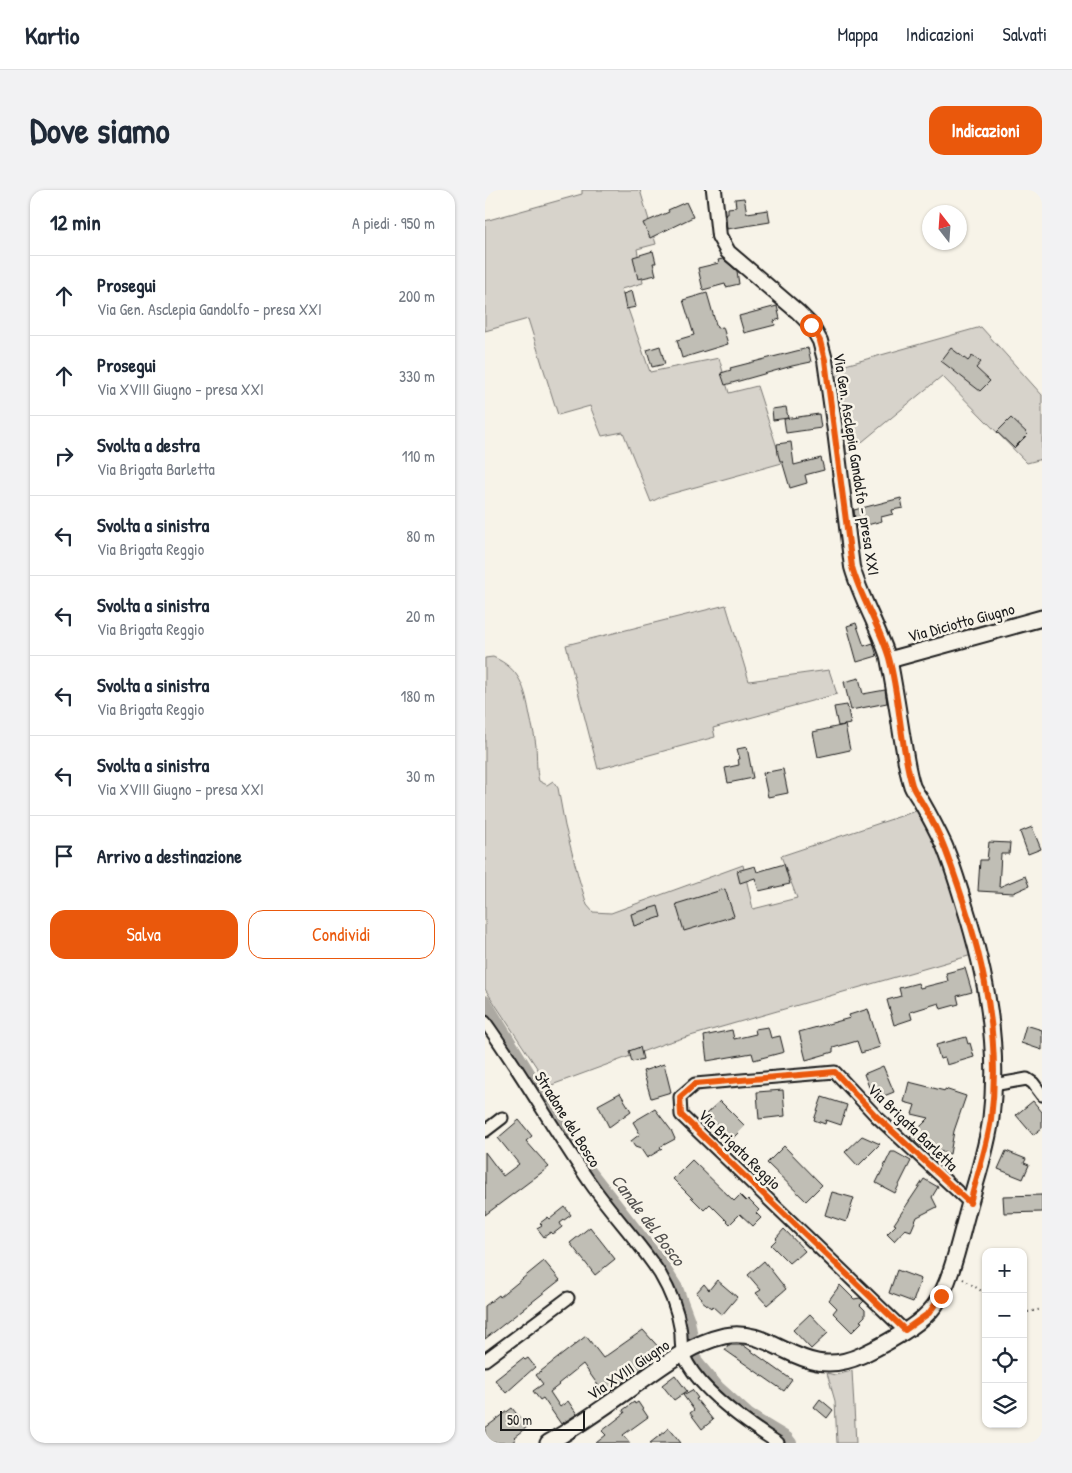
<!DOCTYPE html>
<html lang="it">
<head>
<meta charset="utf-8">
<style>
	body { margin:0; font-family:"Patrick Hand",sans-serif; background:#f2f2f3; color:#1f2937 }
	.controls { position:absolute; right:15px; bottom:15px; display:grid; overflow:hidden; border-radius:10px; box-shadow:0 1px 4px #0004 }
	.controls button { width:45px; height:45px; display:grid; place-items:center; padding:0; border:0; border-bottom:1px solid #e0e1e3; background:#fff; color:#1f2937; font:25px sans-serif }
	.compass { position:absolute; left:437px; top:15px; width:45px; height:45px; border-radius:50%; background:#fff; box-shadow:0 1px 4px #0004; rotate:343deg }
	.scale { position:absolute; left:15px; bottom:12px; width:85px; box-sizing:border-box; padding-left:5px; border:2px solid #1c1c1c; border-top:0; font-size:14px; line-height:18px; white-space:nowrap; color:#1c1c1c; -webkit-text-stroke:4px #f7f3e8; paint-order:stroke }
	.stop { position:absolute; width:15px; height:15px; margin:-11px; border:4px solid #ea580c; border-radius:50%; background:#fff }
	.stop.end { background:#ea580c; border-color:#fff; box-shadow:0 1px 5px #0008 }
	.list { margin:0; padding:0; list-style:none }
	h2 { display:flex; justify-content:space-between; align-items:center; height:65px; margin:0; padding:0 20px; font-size:21px }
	h2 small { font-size:16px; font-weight:400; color:#747a83 }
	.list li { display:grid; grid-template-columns:32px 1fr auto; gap:15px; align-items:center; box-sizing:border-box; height:80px; padding:0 20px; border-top:1px solid #e0e1e3 }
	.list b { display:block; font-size:19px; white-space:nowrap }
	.list p { margin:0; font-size:16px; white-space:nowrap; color:#747a83 }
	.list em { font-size:16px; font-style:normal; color:#747a83 }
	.actions { display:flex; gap:10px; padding:15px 20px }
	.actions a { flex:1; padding:11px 0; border:1px solid #ea580c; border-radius:15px; text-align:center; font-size:18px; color:#ea580c }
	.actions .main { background:#ea580c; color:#fff }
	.icon { flex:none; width:28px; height:28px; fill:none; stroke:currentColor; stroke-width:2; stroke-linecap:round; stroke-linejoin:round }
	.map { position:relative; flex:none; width:557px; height:1253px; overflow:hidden; border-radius:15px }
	header { display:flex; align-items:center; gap:30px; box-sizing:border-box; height:70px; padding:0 25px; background:#fff; border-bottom:1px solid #e0e1e3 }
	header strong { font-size:24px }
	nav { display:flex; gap:28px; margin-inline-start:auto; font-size:18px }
	.intro { display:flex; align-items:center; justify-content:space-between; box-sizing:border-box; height:120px; padding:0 30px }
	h1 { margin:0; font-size:35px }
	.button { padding:12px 22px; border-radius:15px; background:#ea580c; color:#fff; font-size:18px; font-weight:700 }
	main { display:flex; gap:30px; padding:0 30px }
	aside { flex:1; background:#fff; border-radius:15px; box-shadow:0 1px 4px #0004 }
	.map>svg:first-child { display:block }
</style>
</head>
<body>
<header>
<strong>Kartio</strong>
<nav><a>Mappa</a><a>Indicazioni</a><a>Salvati</a></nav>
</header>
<div class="intro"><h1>Dove siamo</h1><a class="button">Indicazioni</a></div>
<main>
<aside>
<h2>12 min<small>A piedi · 950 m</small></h2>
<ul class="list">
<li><svg class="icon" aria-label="ahead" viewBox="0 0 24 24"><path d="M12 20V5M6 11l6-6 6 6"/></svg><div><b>Prosegui</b><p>Via Gen. Asclepia Gandolfo - presa XXI</p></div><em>200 m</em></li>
<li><svg class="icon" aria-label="ahead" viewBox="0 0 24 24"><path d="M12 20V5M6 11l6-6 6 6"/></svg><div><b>Prosegui</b><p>Via XVIII Giugno - presa XXI</p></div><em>330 m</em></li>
<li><svg class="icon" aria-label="right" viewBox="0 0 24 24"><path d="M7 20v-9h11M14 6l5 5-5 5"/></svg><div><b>Svolta a destra</b><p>Via Brigata Barletta</p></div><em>110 m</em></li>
<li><svg class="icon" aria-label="left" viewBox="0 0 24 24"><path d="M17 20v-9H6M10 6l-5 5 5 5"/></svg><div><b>Svolta a sinistra</b><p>Via Brigata Reggio</p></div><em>80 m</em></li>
<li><svg class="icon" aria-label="left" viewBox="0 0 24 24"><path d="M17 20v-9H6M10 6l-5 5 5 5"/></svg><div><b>Svolta a sinistra</b><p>Via Brigata Reggio</p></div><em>20 m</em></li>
<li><svg class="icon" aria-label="left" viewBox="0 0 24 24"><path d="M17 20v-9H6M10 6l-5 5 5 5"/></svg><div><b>Svolta a sinistra</b><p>Via Brigata Reggio</p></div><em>180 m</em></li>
<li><svg class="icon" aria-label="left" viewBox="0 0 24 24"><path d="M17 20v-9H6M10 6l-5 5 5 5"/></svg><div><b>Svolta a sinistra</b><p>Via XVIII Giugno - presa XXI</p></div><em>30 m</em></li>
<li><svg class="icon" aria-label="arrive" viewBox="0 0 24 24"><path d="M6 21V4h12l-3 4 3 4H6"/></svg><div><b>Arrivo a destinazione</b></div></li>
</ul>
<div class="actions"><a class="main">Salva</a><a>Condividi</a></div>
</aside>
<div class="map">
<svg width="557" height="1253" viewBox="0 0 557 1253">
	<rect width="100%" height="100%" fill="#f7f3e8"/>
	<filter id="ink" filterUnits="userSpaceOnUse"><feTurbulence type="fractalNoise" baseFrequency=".02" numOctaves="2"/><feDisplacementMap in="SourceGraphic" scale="10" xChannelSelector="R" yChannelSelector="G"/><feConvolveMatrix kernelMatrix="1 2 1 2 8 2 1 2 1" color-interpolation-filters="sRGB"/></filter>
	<g filter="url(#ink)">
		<path fill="#d7d3cb" stroke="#7a7874" d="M97,0H155L171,54L152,59L158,93L136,99L165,182L234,168L244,203L272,196L297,273L178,306L166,312L138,242L117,246L105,216L73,225L43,129L0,141V31L97,4Z
			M496,137L557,205V269L542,273L457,186L349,275L339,181Z
			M241,415L264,491L344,480L352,504L228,538L230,547L113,579L81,455Z
			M8,467C36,479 40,499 45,526C47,536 50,546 51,556C52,568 51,580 54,591L62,595L68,591L73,598L80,636L94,689L102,715L108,722L126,723L258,675L268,719L312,708L296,666L437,619L460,667L487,765L181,853L64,896L0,799V468Z
			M367,1181L371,1253H352L350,1211L342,1183L350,1185Z"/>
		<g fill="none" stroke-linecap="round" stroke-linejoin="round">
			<path stroke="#aca9a2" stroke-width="12" d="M0,811L102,977L175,1071L192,1098L204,1130L211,1171L233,1197L264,1225L302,1248L306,1253"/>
		</g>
		<path fill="#c0beb5" stroke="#1c1c1c" d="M259,8L262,23L283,20L285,32L242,39L241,27V24H243V18L251,17L250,9Z
			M201,12L208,27L165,48L158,33L184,22L183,20Z
			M168,61L171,73H168L171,85L153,89L148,67Z
			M238,69L252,81L254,94L241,97L240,94L218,100L213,78L234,73L233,70Z
			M147,101L151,117L141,119L138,104Z
			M222,103L232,138L238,137L243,154L197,168L192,150L209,145L198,110Z
			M292,116L295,129L289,131L290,135L259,143L254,126Z
			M175,156L180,174L167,177L162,160Z
			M323,158L326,172L307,176L240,195L236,183L246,180L245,178Z
			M466,158L483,171L487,166L496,172L491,178L505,191L495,201L456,171Z
			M301,217L303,228L288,230L287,219Z
			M334,224L336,238L301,243L299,229Z
			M526,228L543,244L529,258L512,242Z
			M306,252L309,275L336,268L339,280L320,285L322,293L305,298L297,271H295L293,264L292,254Z
			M416,308L418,318L407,320L408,324L396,327L397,331L371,338L369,320Z
			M371,433L379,456L388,453L392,466L372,472L362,436Z
			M374,488L378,504L400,500L402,513L366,520L359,492Z
			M362,515L366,534L353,536L349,517Z
			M360,535L365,560L333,567L328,542Z
			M262,557L268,588L243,593L240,578L254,575L253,569H255L252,559Z
			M298,579L303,603L283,607L278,583Z
			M547,637L556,659L543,664L535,642Z
			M504,652L525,653L524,664H516L514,697L540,686L544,696L528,703L493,701L495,670H502Z
			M299,674L305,694L274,701L270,688L255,693L252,681L270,676L272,682Z
			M240,699L249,726L199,741L191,714Z
			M173,716L176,727L149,736L146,724Z
			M480,778L487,802L472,806L474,814L456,819L454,813L425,822L427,829L409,835L402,810L416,806L414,798L433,793L435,798L463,791L461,783Z
			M383,819L395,857L376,863L372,851L348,858V862L321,870L314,842L365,828L364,825Z
			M541,835L557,840V860L536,853Z
			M283,837L286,848L295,846L299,862L269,870L267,863L222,871L219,846L247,840L249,849L271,844L270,839Z
			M481,847L483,854L485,853L489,867L462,875L460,868L455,869L451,855Z
			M155,857L158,869L147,872L144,861Z
			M179,874L186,902L166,908L158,881Z
			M398,876L409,902L389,910L379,884Z
			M424,892L460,901V899L481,906L469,941L465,964L436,956L425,947L444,928L427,924L430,915L419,912Z
			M298,900L300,926L274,929L272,902Z
			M135,903L146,921L124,937L113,915Z
			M337,907L362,915L356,935L341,930L340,934L329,930Z
			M235,911L260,936L247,949L221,924Z
			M548,911L557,922V938L548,945L531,925Z
			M170,919L186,940L190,949L175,957L177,959L162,968L156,959L150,957L146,951L155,944L148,932Z
			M34,930L47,946L41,951L64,977L0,1025V962L18,986L34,974L13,948Z
			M377,946L395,954L373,976L360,962Z
			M299,956L337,995L321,1011L282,973Z
			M521,961L541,969L539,973L544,975L538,989L513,979Z
			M406,962H410L426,971L410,1003L391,993Z
			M207,970L249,1011L255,1005L261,1011L263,1009L274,1020L271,1023L276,1028L268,1036L255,1024L245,1034L225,1014L219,1020L188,989Z
			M439,989L453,997L447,1007L452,1017L432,1027L426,1041L420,1039L409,1051L402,1044L411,1035L409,1034Z
			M347,1002L369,1008L361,1032L340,1025Z
			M557,1005V1022L519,1023L518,1006Z
			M80,1017L86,1025L75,1033L77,1037L68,1044L66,1042L59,1047L52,1038L57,1035L55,1033L63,1027L65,1029Z
			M105,1037L130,1069L110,1085L85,1053Z
			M299,1039L320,1061L311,1069L310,1068L304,1073L286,1055L292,1049L291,1048Z
			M59,1071L75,1090L0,1149V1116L14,1105L15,1107Z
			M279,1071L301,1099L282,1115L271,1103L276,1100L263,1085Z
			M412,1080L436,1089L428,1112L404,1103Z
			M232,1090L252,1107L237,1125L227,1116L226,1118L216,1110L217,1108L211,1103L219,1094L224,1100Z
			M355,1095L369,1109L375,1108L379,1111L375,1115L380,1120V1126L375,1131L377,1132L367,1142L348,1123L352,1118L344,1110Z
			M325,1124L343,1143L326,1159L308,1140Z
			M158,1140L177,1161L158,1175L159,1177L120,1205L98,1174L73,1194L74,1195L65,1202L75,1217L83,1211L92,1224L76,1234L58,1208L55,1210L48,1201L58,1194L51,1185L101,1146L118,1168Z
			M243,1155H258L307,1190L299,1201L240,1160Z
			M38,1168L40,1170L43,1168L50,1177L21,1203L10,1190Z
			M190,1185L202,1201L189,1210L177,1195Z
			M207,1200L213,1208L211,1209L228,1230L217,1239L205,1223L209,1220L198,1205Z
			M335,1209L348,1220L342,1228L329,1217Z
			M149,1212L150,1214L153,1212L163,1227L138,1245L145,1253H111L121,1245L117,1241L140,1223L138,1220Z
			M27,1218L42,1237L29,1247L31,1249L26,1253H0V1238Z
			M184,1238L196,1253H165Z"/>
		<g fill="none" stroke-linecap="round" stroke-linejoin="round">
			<defs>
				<path id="minor" d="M0,832C38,885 69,941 106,994C127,1024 155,1053 175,1084C185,1101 192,1117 195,1137C197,1145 195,1155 198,1163C210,1198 263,1234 293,1253
					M508,895L542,889L548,893L557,905
					M0,941L17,928
					M420,1141L196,925L195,907L210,894L350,882L391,926L485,1013
					M0,1170L83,1108"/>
				<path id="tertiary" d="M229,0L234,46L243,62L313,122L326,135L335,151L340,170L350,241L367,377C376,409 394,438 404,470"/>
				<path id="secondary" d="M63,1253C95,1235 125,1213 156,1191C181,1173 208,1153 239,1146C290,1135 316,1194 377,1165C400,1154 435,1136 450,1115C466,1093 475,1048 483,1020C491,990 502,959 506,928C515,855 501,784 479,714C473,694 467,674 459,655C452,640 444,625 436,611C433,606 429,601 427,596C422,581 420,563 417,547C413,521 409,496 404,470L557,428"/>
			</defs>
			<use href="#minor" stroke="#1c1c1c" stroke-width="15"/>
			<use href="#tertiary" stroke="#1c1c1c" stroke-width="18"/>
			<use href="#secondary" stroke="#1c1c1c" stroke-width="19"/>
			<path stroke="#1c1c1c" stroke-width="2" stroke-dasharray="1 4" stroke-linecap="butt" d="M478,1089L501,1104
				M538,1123L557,1119"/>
			<use href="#minor" stroke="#f7f3e8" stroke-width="11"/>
			<use href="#tertiary" stroke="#f7f3e8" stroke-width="14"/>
			<use href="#secondary" stroke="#f7f3e8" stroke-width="15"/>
		</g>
	</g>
	<g fill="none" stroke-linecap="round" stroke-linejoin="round" filter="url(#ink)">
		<path stroke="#ea580c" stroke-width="6" d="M326,135L335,151L340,170L367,377C376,409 395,437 404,468C415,509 415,554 427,595C429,601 433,606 436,611C445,626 454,643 460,659C492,744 518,836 506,929C502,957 492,985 485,1013L391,926L350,882L210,894L195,907L196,925L420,1140L444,1123L456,1106"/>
	</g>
	<g text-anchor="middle" stroke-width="5" stroke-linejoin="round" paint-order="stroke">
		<g font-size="16" fill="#1c1c1c" stroke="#f7f3e8">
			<text transform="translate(372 274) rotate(81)" y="6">Via Gen. Asclepia Gandolfo - presa XXI</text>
			<text transform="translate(476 432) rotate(-15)" y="6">Via Diciotto Giugno</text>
			<text transform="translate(83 929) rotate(58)" y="6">Stradone del Bosco</text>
			<text transform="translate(428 937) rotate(44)" y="6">Via Brigata Barletta</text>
			<text transform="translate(255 959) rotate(44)" y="6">Via Brigata Reggio</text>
			<text transform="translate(143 1179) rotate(-34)" y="6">Via XVIII Giugno</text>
		</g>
		<g font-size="18" font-style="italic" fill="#565452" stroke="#f7f3e8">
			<text transform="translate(163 1030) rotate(53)" y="6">Canale del Bosco</text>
		</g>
	</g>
</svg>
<div class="controls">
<button>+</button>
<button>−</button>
<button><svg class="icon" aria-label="locate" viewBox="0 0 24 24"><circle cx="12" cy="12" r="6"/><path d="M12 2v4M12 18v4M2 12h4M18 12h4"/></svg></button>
<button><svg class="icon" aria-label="layers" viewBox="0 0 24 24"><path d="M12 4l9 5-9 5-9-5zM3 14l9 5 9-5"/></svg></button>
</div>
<svg class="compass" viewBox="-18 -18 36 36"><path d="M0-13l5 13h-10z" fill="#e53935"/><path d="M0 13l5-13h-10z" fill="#747a83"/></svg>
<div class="scale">50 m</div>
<div class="stop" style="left:326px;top:135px"></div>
<div class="stop end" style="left:456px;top:1106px"></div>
</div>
</main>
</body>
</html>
